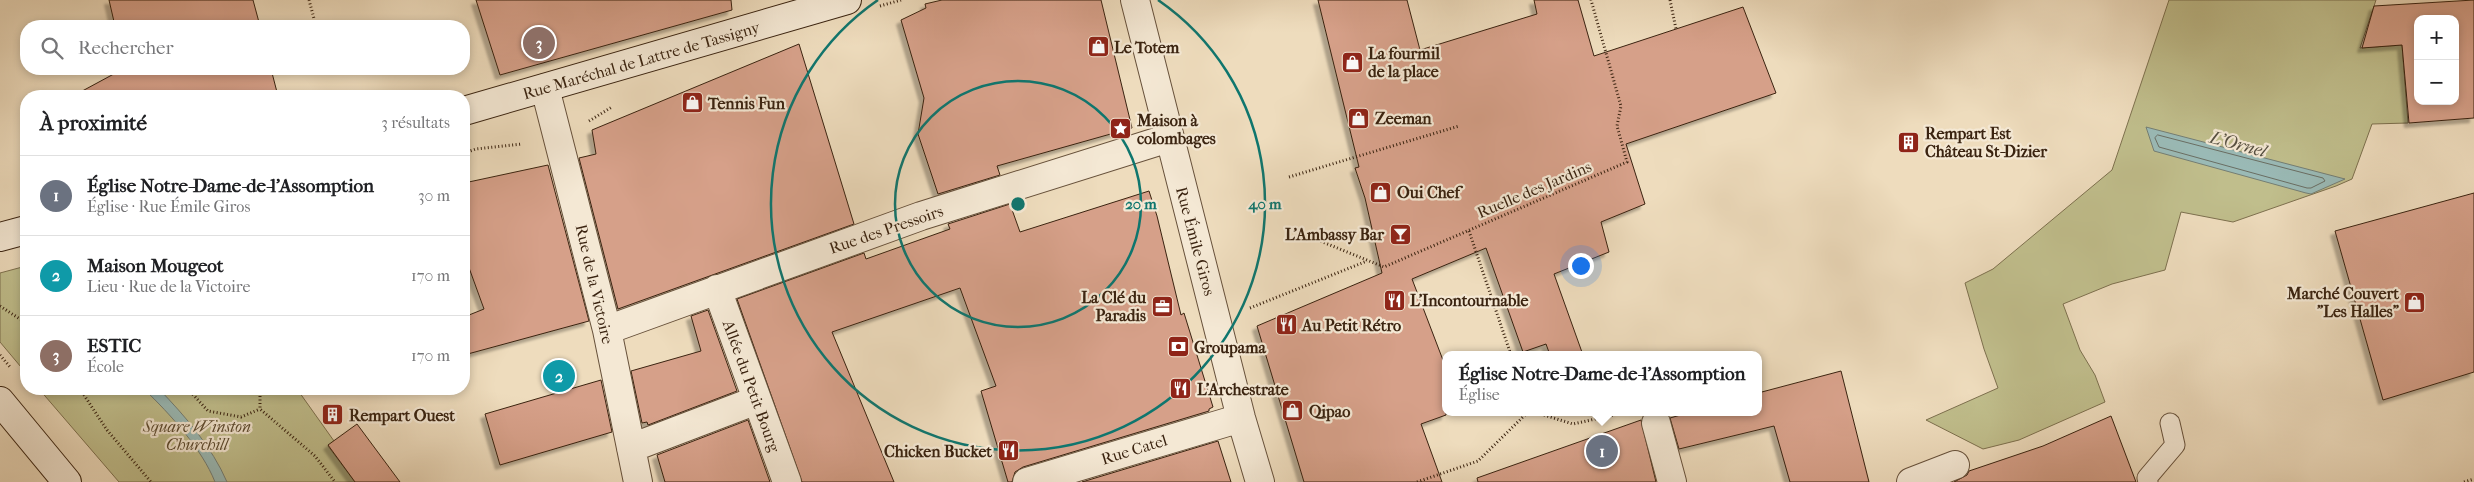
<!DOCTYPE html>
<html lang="fr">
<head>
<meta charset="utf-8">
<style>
	body { margin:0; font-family:"IM FELL French Canon",serif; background:#f2f2f2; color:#202124 }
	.controls { position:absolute; right:15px; top:15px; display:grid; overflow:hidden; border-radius:10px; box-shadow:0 2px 8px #0003 }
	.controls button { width:45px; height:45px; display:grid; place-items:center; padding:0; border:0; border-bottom:1px solid #e0e0e0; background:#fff; color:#202124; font:25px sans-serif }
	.you { position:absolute; left:1580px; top:265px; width:18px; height:18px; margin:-12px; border:4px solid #fff; border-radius:50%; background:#1a73e8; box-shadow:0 0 0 8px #1a73e833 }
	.badge { display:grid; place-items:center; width:32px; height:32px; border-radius:50%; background:#8f2418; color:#fff; font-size:16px; font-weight:700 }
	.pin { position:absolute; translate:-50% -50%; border:2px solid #fff; box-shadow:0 1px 5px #0006 }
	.popup { position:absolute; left:1442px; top:351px; width:320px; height:65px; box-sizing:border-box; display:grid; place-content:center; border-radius:10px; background:#fff; filter:drop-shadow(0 1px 4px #0005); font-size:16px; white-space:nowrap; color:#757577 }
	.popup b { font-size:19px; color:#202124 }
	.popup::after { content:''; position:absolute; left:50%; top:100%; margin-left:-10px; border:10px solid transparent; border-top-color:#fff }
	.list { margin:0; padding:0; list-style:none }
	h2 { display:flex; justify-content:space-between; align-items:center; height:65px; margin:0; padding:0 20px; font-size:21px }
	h2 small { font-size:16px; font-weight:400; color:#757577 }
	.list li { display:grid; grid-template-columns:32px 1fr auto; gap:15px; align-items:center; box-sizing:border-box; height:80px; padding:0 20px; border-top:1px solid #e0e0e0 }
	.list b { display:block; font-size:19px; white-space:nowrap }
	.list p { margin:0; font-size:16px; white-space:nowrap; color:#757577 }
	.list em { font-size:16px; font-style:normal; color:#757577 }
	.icon { flex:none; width:28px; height:28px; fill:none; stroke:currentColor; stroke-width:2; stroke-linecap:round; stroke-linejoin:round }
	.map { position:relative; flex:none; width:2474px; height:482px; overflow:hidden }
	.search { position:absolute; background:#fff; box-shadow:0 2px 8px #0003; left:20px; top:20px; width:450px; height:55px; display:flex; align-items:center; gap:12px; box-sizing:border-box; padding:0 18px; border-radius:20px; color:#757577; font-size:19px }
	.panel { position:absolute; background:#fff; box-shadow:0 2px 8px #0003; left:20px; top:90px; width:450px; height:305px; border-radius:20px }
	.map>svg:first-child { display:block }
</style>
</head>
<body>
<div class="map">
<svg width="2474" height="482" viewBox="0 0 2474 482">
	<defs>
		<filter id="shadow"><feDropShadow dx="-4.5" dy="4.5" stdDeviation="1" flood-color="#0004"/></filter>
	</defs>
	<rect width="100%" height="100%" fill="#eedcbd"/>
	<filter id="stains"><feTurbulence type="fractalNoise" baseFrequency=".004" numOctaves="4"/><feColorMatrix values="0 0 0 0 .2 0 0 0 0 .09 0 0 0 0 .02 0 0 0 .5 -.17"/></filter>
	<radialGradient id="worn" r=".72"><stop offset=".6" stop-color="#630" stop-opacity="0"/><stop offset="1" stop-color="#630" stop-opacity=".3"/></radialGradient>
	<path fill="#c0be8c" stroke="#7d704e" d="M2169,0H2376L2360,48L2402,45L2408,123L2372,124L2352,179L2336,186L2233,222L2181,212L2165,270L2112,284L2063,304L2080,350L2095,375L2105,402L2019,440L1983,449L1926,420L1998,388L1984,349L1965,283L1993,269L2112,170Z
		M26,266V373L0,342V273Z
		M39,389H297L334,441L328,446L355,482H119Z"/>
	<path fill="#9abab6" stroke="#747e74" d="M2146,127L2345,179L2311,194L2306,193L2154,151Z
		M144,389H159C185,416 212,447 227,482H215C202,449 170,414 144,389Z"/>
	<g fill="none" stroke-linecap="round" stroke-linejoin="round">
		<path stroke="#6a6e63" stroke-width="1" d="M2158,135L2323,178L2325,181L2311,188H2307L2159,147L2155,138Z"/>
	</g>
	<path fill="#d6a089" stroke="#3a2310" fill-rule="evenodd" filter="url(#shadow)" d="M109,0H253L260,26H115Z
		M476,0H731L732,10L500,75Z
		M942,0H1101L1132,128L997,166L1000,175L938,194L918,134L924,98L901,20L926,8L925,4Z
		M1318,0H1407L1420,50L1537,14L1534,0H1578L1594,56L1743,7L1776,93L1626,144L1645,204L1601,222L1609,252L1554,274L1583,355H1550L1546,344L1523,352L1486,248L1412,279L1446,368V415L1421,424L1442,482H1304L1257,326L1382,273L1365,198L1355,168L1359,167Z
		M2474,0V118L2409,123L2402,45L2362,48L2374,6ZM2418,19H2455V101H2418Z
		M799,44L854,224L618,309L579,158L596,154L592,130Z
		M123,69H271L278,96H73Z
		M548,165L589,321L464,355V317L484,309L464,254V183Z
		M1149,191L1157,216L1181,315L1184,313L1213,407L1209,409V411L1023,467L1015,472L1012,482H1008L981,391L996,386L960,288L832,332L894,482H802L737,299L864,253L866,259L950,229L948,224L1010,204L1020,232Z
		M2474,193V372L2383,400L2335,231Z
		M708,310L737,391L648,425L647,422L642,423L631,371L701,351L691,316Z
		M1841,371L1869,482H1790L1774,426L1679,449L1670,418L1691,412H1758V393Z
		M601,380L612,432L500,465L485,414Z
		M2111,416L2136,482H1954L1967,475L1969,471L2043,446Z
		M748,420L770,482H665L657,455Z
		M1641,420L1656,482H1478L1477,478Z
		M357,424L400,482H355L328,445Z
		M1218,441L1231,482H1082Z"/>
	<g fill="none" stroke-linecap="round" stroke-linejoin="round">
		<defs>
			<path id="lane" d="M2148,482L2147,478L2175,445L2170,423"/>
			<path id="street" d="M1135,0L1241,418L1260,482
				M545,88L607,330L638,482
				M717,289L787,482
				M607,330L921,216L1169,138
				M1656,423L1672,482
				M631,448L757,400
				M1027,482L1241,418
				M1911,482L1955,465"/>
			<path id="secondary" d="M464,111L847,0
				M0,237L26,230
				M0,401L67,482"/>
		</defs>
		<use href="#lane" stroke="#67513b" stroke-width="21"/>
		<use href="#street" stroke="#67513b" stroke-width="30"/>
		<use href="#secondary" stroke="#3a2310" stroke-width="30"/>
		<path stroke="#3a2310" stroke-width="3" stroke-dasharray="1 2.5" stroke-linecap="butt" d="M309,0L316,26
			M1670,0L1676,29
			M880,6L901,0
			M589,121L612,107
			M464,153L476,149L522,144
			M1289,177L1459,126
			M1469,231L1511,355
			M1298,232L1384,267L1627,162L1617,126L1621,106L1591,0
			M0,306L26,323
			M1250,308L1367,261
			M0,355L10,367
			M80,389L107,430L151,482
			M188,389L208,411L241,417L260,409
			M260,389V409L315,456L335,482
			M1534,412L1573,424L1622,413
			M1417,482L1478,461L1528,412
			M2464,482L2474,479"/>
		<use href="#lane" stroke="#f4e8d4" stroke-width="19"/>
		<use href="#street" stroke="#f4e8d4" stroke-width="28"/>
		<use href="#secondary" stroke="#f4e8d4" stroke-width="28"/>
	</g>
	<g fill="none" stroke="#0f766e" stroke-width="2.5">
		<circle cx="1018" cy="204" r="123"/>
		<path d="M1158 0A247 247 0 1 1 878 0"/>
	</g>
	<defs>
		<symbol id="shop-square" viewBox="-11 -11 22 22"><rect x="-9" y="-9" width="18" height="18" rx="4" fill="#8f2418" stroke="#f4e8d4"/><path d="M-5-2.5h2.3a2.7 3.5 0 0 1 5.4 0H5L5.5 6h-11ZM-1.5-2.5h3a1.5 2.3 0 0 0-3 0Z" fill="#fff"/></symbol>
		<symbol id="sight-square" viewBox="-11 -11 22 22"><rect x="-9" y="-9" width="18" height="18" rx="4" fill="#8f2418" stroke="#f4e8d4"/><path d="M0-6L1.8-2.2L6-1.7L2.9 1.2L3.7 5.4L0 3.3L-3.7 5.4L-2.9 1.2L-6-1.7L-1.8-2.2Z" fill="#fff"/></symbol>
		<symbol id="building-square" viewBox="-11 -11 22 22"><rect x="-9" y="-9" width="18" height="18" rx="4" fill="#8f2418" stroke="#f4e8d4"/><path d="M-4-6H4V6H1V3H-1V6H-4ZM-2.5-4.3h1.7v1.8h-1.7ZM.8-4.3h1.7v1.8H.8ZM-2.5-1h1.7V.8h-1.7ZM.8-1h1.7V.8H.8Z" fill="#fff"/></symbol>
		<symbol id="bar-square" viewBox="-11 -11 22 22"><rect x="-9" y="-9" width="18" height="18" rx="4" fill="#8f2418" stroke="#f4e8d4"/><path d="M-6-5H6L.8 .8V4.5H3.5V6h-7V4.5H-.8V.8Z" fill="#fff"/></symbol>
		<symbol id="restaurant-square" viewBox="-11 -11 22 22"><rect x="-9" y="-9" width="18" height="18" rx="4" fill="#8f2418" stroke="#f4e8d4"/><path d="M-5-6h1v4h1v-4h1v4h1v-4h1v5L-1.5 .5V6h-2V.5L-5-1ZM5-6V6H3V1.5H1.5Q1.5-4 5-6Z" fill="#fff"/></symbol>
		<symbol id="office-square" viewBox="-11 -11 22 22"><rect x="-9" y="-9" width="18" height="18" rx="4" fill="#8f2418" stroke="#f4e8d4"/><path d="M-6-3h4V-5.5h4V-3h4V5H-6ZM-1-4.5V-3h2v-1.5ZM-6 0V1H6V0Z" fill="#fff"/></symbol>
		<symbol id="bank-square" viewBox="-11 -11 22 22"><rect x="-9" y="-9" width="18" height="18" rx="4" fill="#8f2418" stroke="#f4e8d4"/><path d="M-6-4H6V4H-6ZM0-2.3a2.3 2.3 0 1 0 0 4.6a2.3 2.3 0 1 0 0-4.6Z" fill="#fff"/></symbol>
	</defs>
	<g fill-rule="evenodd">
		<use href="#shop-square" x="1086" y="34" width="25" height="25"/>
		<use href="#shop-square" x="1340" y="50" width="25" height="25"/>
		<use href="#shop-square" x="680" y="90" width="25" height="25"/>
		<use href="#shop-square" x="1346" y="106" width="25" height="25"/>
		<use href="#sight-square" x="1108" y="116" width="25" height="25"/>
		<use href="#building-square" x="1896" y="130" width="25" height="25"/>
		<use href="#shop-square" x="1368" y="180" width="25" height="25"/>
		<use href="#bar-square" x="1388" y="222" width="25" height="25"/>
		<use href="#restaurant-square" x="1382" y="288" width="25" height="25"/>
		<use href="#shop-square" x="2402" y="290" width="25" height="25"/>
		<use href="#office-square" x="1150" y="294" width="25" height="25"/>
		<use href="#restaurant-square" x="1274" y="312" width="25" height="25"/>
		<use href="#bank-square" x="1166" y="334" width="25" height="25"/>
		<use href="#restaurant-square" x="1168" y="376" width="25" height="25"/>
		<use href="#shop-square" x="1280" y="398" width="25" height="25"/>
		<use href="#building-square" x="320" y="402" width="25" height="25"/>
		<use href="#restaurant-square" x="996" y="438" width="25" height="25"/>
	</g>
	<g text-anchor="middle" stroke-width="4.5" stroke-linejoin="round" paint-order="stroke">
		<g font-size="16" font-weight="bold" fill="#3a2310" stroke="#f4e8d4" text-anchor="start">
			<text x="1114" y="53">Le Totem</text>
			<text x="1368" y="59">La fourmil<tspan x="1368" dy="18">de la place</tspan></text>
			<text x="708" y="109">Tennis Fun</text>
			<text x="1375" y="124">Zeeman</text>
			<text x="1137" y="126">Maison à<tspan x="1137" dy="18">colombages</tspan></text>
			<text x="1925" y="139">Rempart Est<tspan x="1925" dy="18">Château St-Dizier</tspan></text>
			<text x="1397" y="198">Oui Chef</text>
			<text x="1384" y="240" text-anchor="end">L'Ambassy Bar</text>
			<text x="2399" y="299" text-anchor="end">Marché Couvert<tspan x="2399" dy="18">"Les Halles"</tspan></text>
			<text x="1146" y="303" text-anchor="end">La Clé du<tspan x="1146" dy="18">Paradis</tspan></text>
			<text x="1410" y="306">L'Incontournable</text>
			<text x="1302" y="331">Au Petit Rétro</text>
			<text x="1194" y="353">Groupama</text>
			<text x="1197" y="395">L'Archestrate</text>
			<text x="1309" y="417">Qipao</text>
			<text x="349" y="421">Rempart Ouest</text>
			<text x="992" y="457" text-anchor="end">Chicken Bucket</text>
		</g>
		<g font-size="16" fill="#3a2310" stroke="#f4e8d4">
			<text transform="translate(641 60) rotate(-16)" y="6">Rue Maréchal de Lattre de Tassigny</text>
			<text transform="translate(1534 189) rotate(-23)" y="6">Ruelle des Jardins</text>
			<text transform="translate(886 229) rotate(-19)" y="6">Rue des Pressoirs</text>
			<text transform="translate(1196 241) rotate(75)" y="6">Rue Émile Giros</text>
			<text transform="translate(595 284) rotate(77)" y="6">Rue de la Victoire</text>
			<text transform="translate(752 386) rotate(70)" y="6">Allée du Petit Bourg</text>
			<text transform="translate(1134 449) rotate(-17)" y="6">Rue Catel</text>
		</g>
		<g font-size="16" font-style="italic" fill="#5c4a2f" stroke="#f4e8d4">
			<text x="197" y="432">Square Winston<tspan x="197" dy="18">Churchill</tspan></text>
		</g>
		<g font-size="18" font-style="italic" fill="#575042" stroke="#f4e8d4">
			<text transform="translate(2238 144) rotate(15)" y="6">L'Ornel</text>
		</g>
	</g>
	<circle cx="1018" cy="204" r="8" fill="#0f766e" stroke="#f4e8d4" stroke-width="2.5"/>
	<g font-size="15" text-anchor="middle" font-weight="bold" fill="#0f766e" stroke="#f4e8d4" stroke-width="4.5" stroke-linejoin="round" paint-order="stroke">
		<text x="1141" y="209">20 m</text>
		<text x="1265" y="209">40 m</text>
	</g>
	<rect width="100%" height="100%" filter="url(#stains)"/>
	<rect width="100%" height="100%" fill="url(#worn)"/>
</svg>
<div class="controls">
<button>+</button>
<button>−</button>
</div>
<div class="you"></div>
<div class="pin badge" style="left:1602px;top:451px;background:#6b7280">1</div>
<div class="popup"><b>Église Notre-Dame-de-l’Assomption</b>Église</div>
<div class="pin badge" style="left:559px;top:376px;background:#0f9aa8">2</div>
<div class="pin badge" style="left:539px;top:43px;background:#8d6e63">3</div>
<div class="search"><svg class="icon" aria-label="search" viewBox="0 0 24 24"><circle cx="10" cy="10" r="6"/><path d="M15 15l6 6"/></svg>Rechercher</div>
<section class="panel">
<h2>À proximité<small>3 résultats</small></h2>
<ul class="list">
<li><span class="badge" style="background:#6b7280">1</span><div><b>Église Notre-Dame-de-l’Assomption</b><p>Église · Rue Émile Giros</p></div><em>30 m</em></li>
<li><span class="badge" style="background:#0f9aa8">2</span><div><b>Maison Mougeot</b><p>Lieu · Rue de la Victoire</p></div><em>170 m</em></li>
<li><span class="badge" style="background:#8d6e63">3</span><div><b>ESTIC</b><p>École</p></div><em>170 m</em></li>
</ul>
</section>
</div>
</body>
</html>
